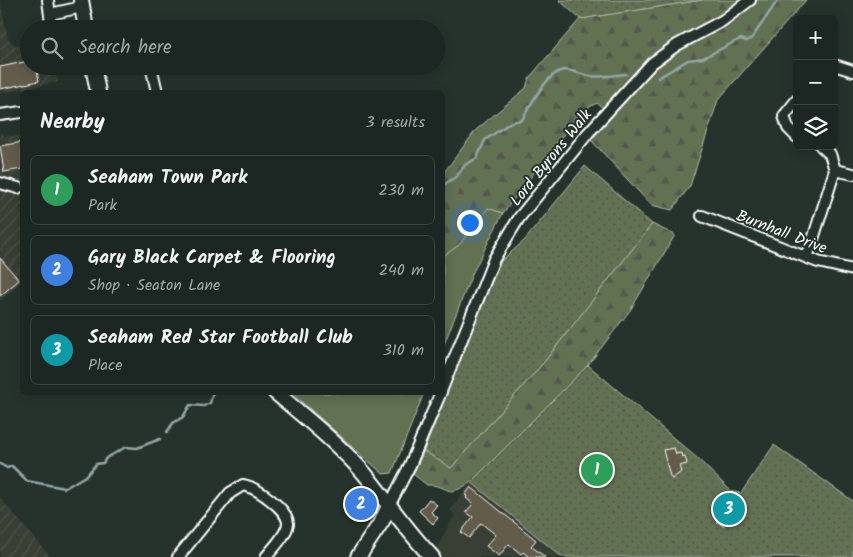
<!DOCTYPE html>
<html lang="en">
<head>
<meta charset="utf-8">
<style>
	body { margin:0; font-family:Kalam,sans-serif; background:#252e2a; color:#f1f3f6 }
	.controls { position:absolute; right:15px; top:15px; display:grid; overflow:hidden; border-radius:8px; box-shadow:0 2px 12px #0003 }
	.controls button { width:45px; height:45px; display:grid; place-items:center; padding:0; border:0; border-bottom:1px solid #3a4340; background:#1c2622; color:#f1f3f6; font:25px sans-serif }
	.you { position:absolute; left:469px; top:222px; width:18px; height:18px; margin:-12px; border:4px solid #fff; border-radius:50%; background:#1a73e8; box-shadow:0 0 0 8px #1a73e833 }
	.badge { display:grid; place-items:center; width:32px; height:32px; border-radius:50%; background:#ff9aa2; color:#fff; font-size:16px; font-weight:700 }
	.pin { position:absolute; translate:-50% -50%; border:2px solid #fff; box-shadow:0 1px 5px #0006 }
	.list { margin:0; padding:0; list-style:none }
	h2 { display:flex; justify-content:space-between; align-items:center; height:65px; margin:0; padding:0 20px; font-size:21px }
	h2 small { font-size:16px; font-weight:400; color:#a0a5a5 }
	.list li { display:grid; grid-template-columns:32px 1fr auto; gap:15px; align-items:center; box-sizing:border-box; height:70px; margin:0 10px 10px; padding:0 10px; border:1px solid #3a4340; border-radius:8px }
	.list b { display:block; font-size:19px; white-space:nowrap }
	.list p { margin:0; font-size:16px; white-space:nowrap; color:#a0a5a5 }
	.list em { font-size:16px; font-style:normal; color:#a0a5a5 }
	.icon { flex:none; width:28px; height:28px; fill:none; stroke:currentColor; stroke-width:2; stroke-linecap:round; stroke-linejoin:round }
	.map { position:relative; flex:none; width:853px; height:557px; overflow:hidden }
	.search { position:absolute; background:#1c2622; box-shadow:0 2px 12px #0003; left:20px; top:20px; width:425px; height:55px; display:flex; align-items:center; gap:12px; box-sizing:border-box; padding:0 18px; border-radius:28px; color:#a0a5a5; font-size:19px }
	.panel { position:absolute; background:#1c2622; box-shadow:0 2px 12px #0003; left:20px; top:90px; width:425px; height:305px; border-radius:8px }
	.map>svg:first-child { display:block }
</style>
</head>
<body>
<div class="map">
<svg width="853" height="557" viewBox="0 0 853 557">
	<defs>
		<pattern id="industrial-furrows" width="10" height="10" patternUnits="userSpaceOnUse" patternTransform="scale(1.25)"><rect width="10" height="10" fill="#383f36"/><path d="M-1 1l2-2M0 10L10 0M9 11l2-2" fill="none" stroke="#4c524a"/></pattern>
		<pattern id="forest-firs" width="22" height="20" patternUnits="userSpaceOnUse" patternTransform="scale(1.25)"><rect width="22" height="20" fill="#637152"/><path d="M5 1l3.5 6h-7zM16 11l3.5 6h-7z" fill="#54594e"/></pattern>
		<pattern id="park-dots" width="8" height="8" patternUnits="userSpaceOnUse" patternTransform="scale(1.25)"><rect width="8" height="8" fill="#637152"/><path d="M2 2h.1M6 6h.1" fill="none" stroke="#54594e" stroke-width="1.8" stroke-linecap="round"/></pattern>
	</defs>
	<rect width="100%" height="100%" fill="#26332d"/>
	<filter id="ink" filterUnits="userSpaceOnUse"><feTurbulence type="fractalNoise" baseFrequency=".02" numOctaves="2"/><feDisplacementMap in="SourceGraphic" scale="10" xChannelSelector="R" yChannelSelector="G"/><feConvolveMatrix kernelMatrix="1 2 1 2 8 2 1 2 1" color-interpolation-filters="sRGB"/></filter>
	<g filter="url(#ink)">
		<path fill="#383f36" d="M471,482L562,557H443L435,550L455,515L450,510Z"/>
		<path fill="url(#industrial-furrows)" d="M0,1L8,39L16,46H29V66H55L58,82L0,93Z
			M0,132L5,136H22V281L0,300Z
			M0,498L51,557H0Z"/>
		<path fill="#637152" stroke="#b1b8a8" d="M488,208L503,213L472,274L443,347V256L459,245Z
			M292,393H424L392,473L383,474Z"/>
		<path fill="url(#forest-firs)" stroke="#b1b8a8" d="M702,0H806L718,100L690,186L672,210L651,205L591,140L612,116L597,103L589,107L577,117L503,213L488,208L459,245L443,256L442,175L476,130L526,88L529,78L580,19Z
			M652,224L675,235L631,309L588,365L471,482C444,500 452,485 427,485L413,474L424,451L451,468L544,362Z"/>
		<path fill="url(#park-dots)" stroke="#b1b8a8" d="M559,0H702L580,19Z
			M585,166L652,224L544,362L451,468L424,451L485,296L501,261L525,240Z
			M588,365L697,458L731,491L741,493L774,445L853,501V557H562L471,482Z"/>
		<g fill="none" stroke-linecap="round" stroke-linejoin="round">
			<path stroke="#91a7a6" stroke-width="2.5" d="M658,78L688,60L703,58L740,39L747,41L752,38L778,0
				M442,186L457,176L465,165L477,158L485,140L511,122L522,120C529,107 548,71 564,70C573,70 582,75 590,76C601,78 615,75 626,74
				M167,432L173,423L183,417L190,405L204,406L210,403L213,392
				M0,464L7,468L12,466L27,481L65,488L87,475L96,464L103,463L106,458L126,447L137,448L160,439"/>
		</g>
		<path fill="#635c4c" stroke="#fff" d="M29,61V66H36L39,81L0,89V67Z
			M22,142V169L4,172L0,146Z
			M0,258L19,280L0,296Z
			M674,448L676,454L681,453L682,457L685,456L687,464L679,466L681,472L672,479L670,476L663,450Z
			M471,487L536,540L531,546L545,557H529L523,552L521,554L509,544L499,556L486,546L496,535L481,523L469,538L461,532L473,517L466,512L473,504L466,498L467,496L465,495Z
			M735,493L742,498L723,526L716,521Z
			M429,499L437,505L431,512L438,518L433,524L419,511Z"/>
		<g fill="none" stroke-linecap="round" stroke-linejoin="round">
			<defs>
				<path id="minor" d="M48,0L51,23L50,28
					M50,14L82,7
					M834,65L853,71
					M151,66L157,92
					M797,100L784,116L788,128L797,137
					M0,115L22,112
					M835,170L853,174
					M0,183L18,188
					M702,216L818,262L853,270
					M807,258L835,170L830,154L821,146
					M442,389L494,259L519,218L588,133L652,63L677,45L722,21L750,0
					M389,506L410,465L441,392
					M178,557L230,493L243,485C256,487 289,510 288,524C286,536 273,548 266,557"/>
				<path id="secondary" d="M81,0L86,29
					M93,66L98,92
					M275,392C306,418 337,443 364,473C387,501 407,531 432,557
					M358,557L382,521L389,506"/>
			</defs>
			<use href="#minor" stroke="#fff" stroke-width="14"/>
			<use href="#secondary" stroke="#fff" stroke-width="18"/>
			<use href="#minor" stroke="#26332d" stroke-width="10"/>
			<use href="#secondary" stroke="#26332d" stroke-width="14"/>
		</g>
	</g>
	<g text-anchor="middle" stroke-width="4" stroke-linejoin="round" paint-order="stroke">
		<g font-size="16" fill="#fff" stroke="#26332d">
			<text transform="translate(550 157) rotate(-51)" y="6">Lord Byrons Walk</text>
			<text transform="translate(782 231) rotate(21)" y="6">Burnhall Drive</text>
		</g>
	</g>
</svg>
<div class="controls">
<button>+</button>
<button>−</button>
<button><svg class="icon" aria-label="layers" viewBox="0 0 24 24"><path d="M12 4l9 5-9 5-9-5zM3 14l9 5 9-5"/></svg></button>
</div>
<div class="you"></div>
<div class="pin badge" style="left:597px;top:470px;background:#2e9e5b">1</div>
<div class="pin badge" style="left:361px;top:504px;background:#3f7fe0">2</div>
<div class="pin badge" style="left:729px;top:509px;background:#0f9aa8">3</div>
<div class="search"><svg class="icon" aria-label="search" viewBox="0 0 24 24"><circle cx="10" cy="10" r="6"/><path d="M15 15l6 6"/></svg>Search here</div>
<section class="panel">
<h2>Nearby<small>3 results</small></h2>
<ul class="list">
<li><span class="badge" style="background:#2e9e5b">1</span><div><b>Seaham Town Park</b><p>Park</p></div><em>230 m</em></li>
<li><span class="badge" style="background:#3f7fe0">2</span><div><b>Gary Black Carpet &amp; Flooring</b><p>Shop · Seaton Lane</p></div><em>240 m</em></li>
<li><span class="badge" style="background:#0f9aa8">3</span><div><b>Seaham Red Star Football Club</b><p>Place</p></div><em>310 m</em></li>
</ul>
</section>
</div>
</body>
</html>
